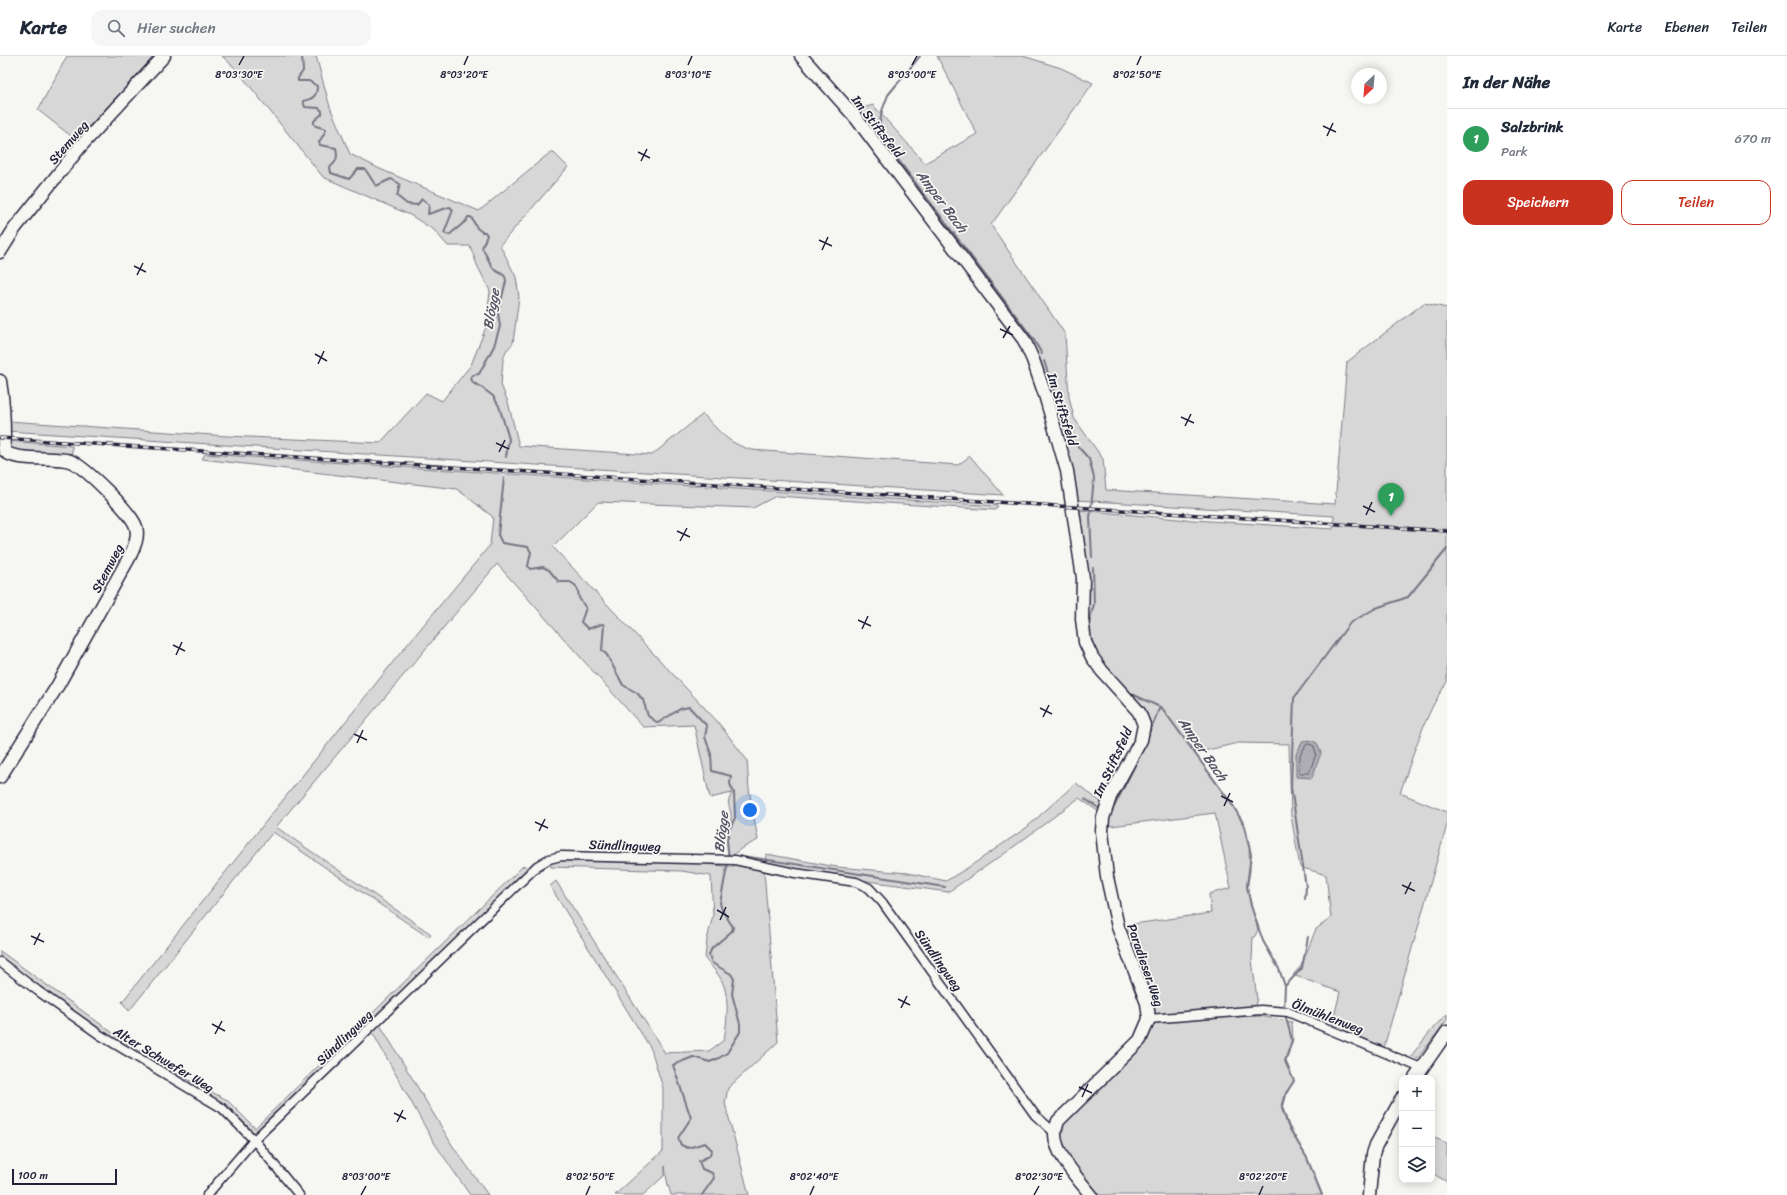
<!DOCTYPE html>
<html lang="de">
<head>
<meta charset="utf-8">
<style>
	body { margin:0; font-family:Sriracha,sans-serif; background:#f6f6f7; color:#1f2937 }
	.controls { position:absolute; right:12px; bottom:12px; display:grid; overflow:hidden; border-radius:8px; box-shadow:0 2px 10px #0003 }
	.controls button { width:36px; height:36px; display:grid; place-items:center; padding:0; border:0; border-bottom:1px solid #e0e1e3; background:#fff; color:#1f2937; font:20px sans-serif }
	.compass { position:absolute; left:1351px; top:12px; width:36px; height:36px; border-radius:50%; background:#fff; box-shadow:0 2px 10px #0003; rotate:206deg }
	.scale { position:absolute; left:12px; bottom:10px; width:105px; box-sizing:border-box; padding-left:4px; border:2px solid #22223b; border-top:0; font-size:11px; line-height:14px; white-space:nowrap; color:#22223b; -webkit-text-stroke:3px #f6f6f2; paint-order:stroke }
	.you { position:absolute; left:750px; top:754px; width:14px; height:14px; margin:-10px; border:3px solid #fff; border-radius:50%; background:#1a73e8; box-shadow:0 0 0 6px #1a73e833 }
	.badge { display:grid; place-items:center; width:26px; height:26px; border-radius:50%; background:#c8321e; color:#fff; font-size:13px; font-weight:700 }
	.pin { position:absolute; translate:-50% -33px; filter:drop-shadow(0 1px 2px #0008) }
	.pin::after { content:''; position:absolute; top:21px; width:14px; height:12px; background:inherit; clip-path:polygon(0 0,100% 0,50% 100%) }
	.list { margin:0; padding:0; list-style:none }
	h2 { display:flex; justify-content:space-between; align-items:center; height:52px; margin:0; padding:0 16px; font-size:17px }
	h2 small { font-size:13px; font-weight:400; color:#747a83 }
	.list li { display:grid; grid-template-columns:26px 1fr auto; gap:12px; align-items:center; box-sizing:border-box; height:60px; padding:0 16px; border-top:1px solid #e0e1e3 }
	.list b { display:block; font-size:15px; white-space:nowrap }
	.list p { margin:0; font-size:13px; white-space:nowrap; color:#747a83 }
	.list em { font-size:13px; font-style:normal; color:#747a83 }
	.actions { display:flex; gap:8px; padding:12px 16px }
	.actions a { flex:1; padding:9px 0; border:1px solid #c8321e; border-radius:12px; text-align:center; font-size:14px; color:#c8321e }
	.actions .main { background:#c8321e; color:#fff }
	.icon { flex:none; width:22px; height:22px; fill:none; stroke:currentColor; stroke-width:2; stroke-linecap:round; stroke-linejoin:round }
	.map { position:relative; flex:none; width:1447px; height:1139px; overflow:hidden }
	header { display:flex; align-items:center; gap:24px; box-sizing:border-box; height:56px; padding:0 20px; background:#fff; border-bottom:1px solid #e0e1e3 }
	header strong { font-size:19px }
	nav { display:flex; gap:22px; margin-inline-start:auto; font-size:14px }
	.search { width:280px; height:36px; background:#f6f6f7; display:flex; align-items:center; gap:10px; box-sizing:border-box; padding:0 14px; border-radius:12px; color:#747a83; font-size:15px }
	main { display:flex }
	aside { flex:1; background:#fff }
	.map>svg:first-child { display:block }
</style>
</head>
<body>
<header>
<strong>Karte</strong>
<div class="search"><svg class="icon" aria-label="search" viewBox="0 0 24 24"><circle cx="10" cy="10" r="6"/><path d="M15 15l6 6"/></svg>Hier suchen</div>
<nav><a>Karte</a><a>Ebenen</a><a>Teilen</a></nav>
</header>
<main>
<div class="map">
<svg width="1447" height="1139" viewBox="0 0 1447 1139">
	<rect width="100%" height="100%" fill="#f6f6f2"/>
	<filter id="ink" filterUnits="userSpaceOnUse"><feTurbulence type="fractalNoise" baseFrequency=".025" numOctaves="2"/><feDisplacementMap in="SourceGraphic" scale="8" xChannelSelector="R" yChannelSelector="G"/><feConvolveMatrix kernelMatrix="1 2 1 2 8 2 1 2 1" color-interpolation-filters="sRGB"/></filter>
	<g filter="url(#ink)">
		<path fill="#d7d7d7" stroke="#7c7c89" d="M67,0H151L153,2L76,84L38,54Z
			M222,0H316L330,51L350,98L380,113L479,155L552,95L568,111L500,189L516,221L519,241L513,287L506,295L503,304L501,329L508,346L519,390L652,399L703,358C720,376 727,387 752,394L958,409L970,400L1003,439L7,375L8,365L227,380L380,387L426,337L442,345L471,309L486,271L490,235L477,209L470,190H448L434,174L410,159L323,121L236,13Z
			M937,0H1023L1061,12L1093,27L991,169L1065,278L1069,341L1074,362L1103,403L1106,434L1335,448L1347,306L1424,247L1447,252V626C1424,659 1413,700 1400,737L1447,756V769L1384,991L1332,969L1340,936L1293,919L1301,910L1316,873L1331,862L1326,819L1300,811L1291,760L1289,688L1238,687L1195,697L1234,750L1243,769L1249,792L1250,815L1247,832L1258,874L1255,880L1253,881L1252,904L1257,943L1255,949L1248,952L1151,961L1119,870L1211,857L1209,838L1231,832L1215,757L1103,771L1145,669L1090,599L1078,454L1178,463L1333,473L1334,460L1076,444L1038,305L857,54L873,49L925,107L977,78Z
			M7,385L72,390V401L29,399L10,394Z
			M205,398L998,450L995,454L776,440L753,452L598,446L553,491L717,665L747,704L749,733L758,784L742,792L728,803C728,796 726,785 727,781C728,773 732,766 731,758C729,747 726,749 732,737L710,742L694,669L643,671L497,508L276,771L431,878L428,881L273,776L129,955L122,946L397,601L490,489L493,461L457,433L202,403Z
			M1076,727L1106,750L1102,758L1079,742L1004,798L948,836L795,815L765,810L766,798L837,811L908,817L946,825L969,811L1026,772Z
			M561,801L686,805L731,811L735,809L764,815L778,986L728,1032L725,1047L749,1139H671L667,1125L665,1110V1119L643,1139H615L663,1095V1032L651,993L550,830L556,825L665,997L709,995L724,984C727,964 731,938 719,920C715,914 710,909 705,903L707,884L713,859L711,820L682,815L551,811L549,804Z
			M524,809L530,816L257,1078H253L223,1048L169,1020L101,977L0,904V895L128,988L179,1019L227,1044L255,1072Z
			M1447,958V964L1418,1002L1411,1000L1434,971Z
			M1260,960L1292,966L1293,983L1286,1005L1294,1025L1287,1037L1283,1052L1289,1070L1307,1102L1322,1139H1093C1077,1118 1052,1094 1060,1066L1151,964Z
			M379,967L454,1092L488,1139H470L433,1085L371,974Z
			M1432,1081L1447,1087V1126L1432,1117Z"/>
		<path fill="#adadb3" stroke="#757583" d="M1310,684L1317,687L1321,697L1312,722L1296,721V698L1303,685Z"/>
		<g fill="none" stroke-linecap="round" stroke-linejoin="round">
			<path stroke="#5a5a6b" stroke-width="1" d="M1309,688L1314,690L1316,698L1309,717H1301L1299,715L1300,699L1306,689Z"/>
			<path stroke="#757583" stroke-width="2" d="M302,0L303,15L298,22V25H309L317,30C317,40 313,43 303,45L305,51L319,52L322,55V58L314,65V68L316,70L326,73L324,78L319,86L320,89L336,92C338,101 337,106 330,111L331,117L349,123L358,113H365L376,130L391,123L400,128L397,140L407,148L417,149L422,143L429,149L428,158L450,151L453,154L444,177L449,179L466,165L468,161H471L477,172L482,176H485L487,179L482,192C486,198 489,206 493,212C497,218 506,216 506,225L498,257L500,270L494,290L479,318L473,319L471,322L473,327L481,331L493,340L499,350L509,383L506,401
				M920,0L888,39L882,55L878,77L1032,281L1042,298
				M1044,305L1068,379L1089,403L1094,422L1090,462L1092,501
				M504,422L498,479L502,487L528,491L531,496L528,510L530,513L543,511L549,514L559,526H570L575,529L578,534L579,542L586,552L581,566L588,573L602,568L604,569L602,594L607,599L623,629L637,637L643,644L648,660L658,667L680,653L689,651L707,670L705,681L711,698L712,715L731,720L730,728L734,737L735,762L730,772L727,784L729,802
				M1089,576L1090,563L1094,548L1093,512
				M1090,580L1093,589
				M1123,629L1130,637L1162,652L1233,750L1245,770L1251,799L1247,830L1251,850L1263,885L1279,913L1285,930
				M1147,681L1160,651
				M1085,743L1100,753
				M1110,754L1112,755L1143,693
				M749,801L945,831
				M1305,843L1306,831L1291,731L1294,642L1350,567L1376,552L1408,541L1447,493
				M1284,954L1285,930L1302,912L1308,881
				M1285,958L1292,984L1285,1005L1294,1025L1286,1037L1282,1052L1288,1070L1307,1102L1322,1139
				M702,1139L714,1122L712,1117L702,1113L699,1105L709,1100L712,1094L705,1087L688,1092L681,1089L678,1082L691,1062L673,1009L693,1001L710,1006L719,1002L727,997L740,976V968L732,938L734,923L731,918L712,907L709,899L712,892L732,875L733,871L722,854L720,847L728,806"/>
			<defs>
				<path id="street" d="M0,906L38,935L100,979L222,1052L254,1084L299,1139
					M1149,963L1261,954L1288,956L1421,1012
					M207,1139L254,1084L537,810L549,803L561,800L735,804L795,817L856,826L869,832L882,846L1035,1059L1055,1077"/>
				<path id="secondary" d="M801,0L856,62L1024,284L1033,304L1045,339L1067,415L1083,522L1082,563L1085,586L1092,601L1102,615L1139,656L1144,669L1141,684L1110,741L1103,762L1102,775L1107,821L1118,871L1147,947L1149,963L1140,984L1058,1065C1057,1069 1055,1073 1055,1077C1054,1097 1079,1124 1091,1139
					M0,196L15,172L80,91L164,0
					M0,325C3,343 4,362 4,380C4,384 3,391 5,395C14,406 56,400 70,405C84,410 132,457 136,471C139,481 134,491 130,500L58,629L0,721
					M1415,1022L1447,976
					M1369,1139L1373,1098L1376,1089L1402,1042"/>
			</defs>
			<use href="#street" stroke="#22223b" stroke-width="11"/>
			<use href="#secondary" stroke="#22223b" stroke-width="15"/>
			<use href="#street" stroke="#f6f6f2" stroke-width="8"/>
			<use href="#secondary" stroke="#f6f6f2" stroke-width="12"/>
			<defs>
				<path id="rail" d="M0,382L1447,475"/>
			</defs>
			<use href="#rail" stroke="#22223b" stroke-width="3.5"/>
			<use href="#rail" stroke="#f6f6f2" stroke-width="2" stroke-dasharray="6" stroke-linecap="butt"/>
		</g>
	</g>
	<path fill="none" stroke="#22223b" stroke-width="1.5" d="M239,9L244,0M464,9L468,0M688,9L692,0M912,9L917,0M1137,9L1141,0M1323,70L1336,76M1327,80L1333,67M638,96L650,102M641,105L647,93M819,184L832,190M822,194L828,181M134,210L146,216M137,219L143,207M1000,273L1013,279M1003,282L1010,270M315,298L327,305M318,308L324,295M1181,361L1194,367M1185,370L1191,358M496,387L509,393M499,396L505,384M1363,450L1375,456M1366,459L1372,446M677,475L690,481M680,485L687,472M858,564L871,570M862,573L868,560M173,589L185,595M176,599L182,586M1040,652L1052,658M1043,661L1049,649M354,678L367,684M357,687L363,674M1221,740L1233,746M1224,750L1230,737M535,766L548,772M539,775L545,763M1402,829L1415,835M1405,838L1411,826M717,854L729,861M720,864L726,851M31,880L44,886M34,889L40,877M898,943L910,949M901,952L907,940M212,968L225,975M215,978L222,965M1079,1031L1092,1037M1082,1041L1088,1028M394,1057L406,1063M397,1066L403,1054M361,1139L366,1130M586,1139L590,1130M810,1139L814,1130M1034,1139L1039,1130M1259,1139L1263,1130"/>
	<g text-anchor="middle" stroke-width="3.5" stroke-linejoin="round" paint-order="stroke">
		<g font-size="13" fill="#22223b" stroke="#f6f6f2">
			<text transform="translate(878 70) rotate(52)" y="5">Im Stiftsfeld</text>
			<text transform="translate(68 86) rotate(-49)" y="5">Stemweg</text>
			<text transform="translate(1063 353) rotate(73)" y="5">Im Stiftsfeld</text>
			<text transform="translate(107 512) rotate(-62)" y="5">Stemweg</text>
			<text transform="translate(1112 706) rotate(-65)" y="5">Im Stiftsfeld</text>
			<text transform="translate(625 789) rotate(2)" y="5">Sündlingweg</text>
			<text transform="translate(939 904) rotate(55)" y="5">Sündlingweg</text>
			<text transform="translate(1146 909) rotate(71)" y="5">Paradieser Weg</text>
			<text transform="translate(1328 960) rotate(21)" y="5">Ölmühlenweg</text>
			<text transform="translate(344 981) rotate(-44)" y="5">Sündlingweg</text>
			<text transform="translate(164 1003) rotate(31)" y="5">Alter Schwefer Weg</text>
		</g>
		<g font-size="14" font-style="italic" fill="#535365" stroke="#f6f6f2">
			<text transform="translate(942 145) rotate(53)" y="5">Amper Bach</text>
			<text transform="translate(491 253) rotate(-80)" y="5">Blögge</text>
			<text transform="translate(1203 693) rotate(55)" y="5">Amper Bach</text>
			<text transform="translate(721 776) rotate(-83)" y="5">Blögge</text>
		</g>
	</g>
	<g font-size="10" text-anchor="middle" fill="#22223b" stroke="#f6f6f2" stroke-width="3.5" stroke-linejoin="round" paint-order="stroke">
		<text x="239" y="22">8°03'30"E</text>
		<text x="464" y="22">8°03'20"E</text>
		<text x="688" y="22">8°03'10"E</text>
		<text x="912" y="22">8°03'00"E</text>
		<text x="1137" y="22">8°02'50"E</text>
		<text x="366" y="1124">8°03'00"E</text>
		<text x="590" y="1124">8°02'50"E</text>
		<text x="814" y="1124">8°02'40"E</text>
		<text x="1039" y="1124">8°02'30"E</text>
		<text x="1263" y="1124">8°02'20"E</text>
	</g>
</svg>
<div class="controls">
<button>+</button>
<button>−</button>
<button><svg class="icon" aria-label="layers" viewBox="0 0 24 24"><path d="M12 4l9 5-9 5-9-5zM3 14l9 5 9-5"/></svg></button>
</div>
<svg class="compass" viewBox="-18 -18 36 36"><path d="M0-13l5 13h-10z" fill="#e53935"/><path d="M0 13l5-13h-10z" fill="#747a83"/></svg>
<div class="scale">100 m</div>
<div class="you"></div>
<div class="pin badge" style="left:1391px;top:460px;background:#2e9e5b">1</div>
</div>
<aside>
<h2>In der Nähe<small></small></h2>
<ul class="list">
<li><span class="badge" style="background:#2e9e5b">1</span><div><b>Salzbrink</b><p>Park</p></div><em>670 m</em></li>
</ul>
<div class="actions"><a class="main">Speichern</a><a>Teilen</a></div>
</aside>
</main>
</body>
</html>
